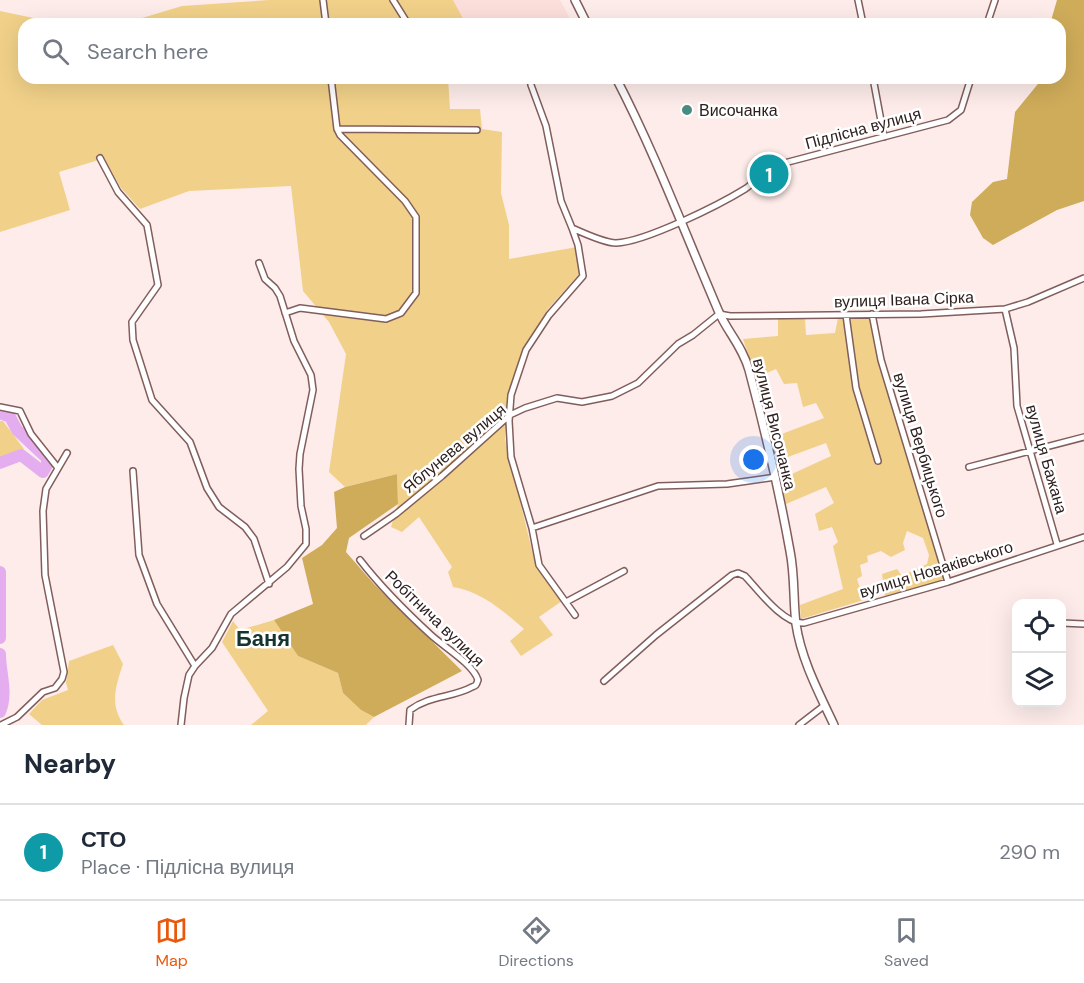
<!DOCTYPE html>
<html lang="en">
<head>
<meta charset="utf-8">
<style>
	body { margin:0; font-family:"DM Sans",sans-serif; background:#f6f6f7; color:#1f2937 }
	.controls { position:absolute; right:18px; bottom:18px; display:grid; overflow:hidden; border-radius:12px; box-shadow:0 6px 24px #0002 }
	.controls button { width:54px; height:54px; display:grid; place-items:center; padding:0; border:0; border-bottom:2px solid #e0e1e3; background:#fff; color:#1f2937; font:30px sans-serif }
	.you { position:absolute; left:754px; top:460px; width:21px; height:21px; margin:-15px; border:4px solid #fff; border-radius:50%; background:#1a73e8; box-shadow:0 0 0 9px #1a73e833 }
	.badge { display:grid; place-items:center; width:39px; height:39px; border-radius:50%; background:#ea580c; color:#fff; font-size:20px; font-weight:700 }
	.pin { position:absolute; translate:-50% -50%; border:3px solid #fff; box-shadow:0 2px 6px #0006 }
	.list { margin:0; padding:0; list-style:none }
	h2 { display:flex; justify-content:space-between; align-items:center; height:78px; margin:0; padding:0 24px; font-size:26px }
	h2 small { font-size:20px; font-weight:400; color:#747a83 }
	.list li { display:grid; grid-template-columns:39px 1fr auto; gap:18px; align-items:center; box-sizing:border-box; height:96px; padding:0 24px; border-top:2px solid #e0e1e3 }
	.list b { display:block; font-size:22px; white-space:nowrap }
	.list p { margin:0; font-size:20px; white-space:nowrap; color:#747a83 }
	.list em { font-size:20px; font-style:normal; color:#747a83 }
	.icon { flex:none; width:33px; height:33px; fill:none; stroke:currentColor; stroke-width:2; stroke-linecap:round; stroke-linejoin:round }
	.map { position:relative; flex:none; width:1084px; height:725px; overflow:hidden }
	.search { position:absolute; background:#fff; box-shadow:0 6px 24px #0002; left:18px; right:18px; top:18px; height:66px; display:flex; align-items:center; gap:15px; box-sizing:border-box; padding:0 21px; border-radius:18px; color:#747a83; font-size:22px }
	.sheet { height:174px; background:#fff }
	nav { display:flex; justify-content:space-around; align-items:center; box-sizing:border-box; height:84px; border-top:2px solid #e0e1e3; background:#fff; font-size:16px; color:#747a83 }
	nav a { display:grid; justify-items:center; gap:3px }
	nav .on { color:#ea580c }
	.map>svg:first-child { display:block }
</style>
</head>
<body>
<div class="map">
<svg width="1084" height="725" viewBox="0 0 1084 725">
	<rect width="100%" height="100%" fill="#fdecea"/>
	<path fill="#fcdedb" d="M453,0H560L573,24H466Z"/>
	<path fill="#f1d189" d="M269,0H453L466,24H122L182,6Z
		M0,11L62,24H24V78H448L450,109H480L482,129L502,132L501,193L509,225V259L577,247L580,273L548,309L524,349L507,412L505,439L536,567L562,601L539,617L553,635L521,656L510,641L524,629C502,610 482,592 453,587L448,572L452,567L419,517L402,532L391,527L398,504L397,474L345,487L329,472L346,354L329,322L303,291L291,186L189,191L140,209L121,188L105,160L102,159L59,172L70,210L0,232Z
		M805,318L806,335L835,333L838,318H871L934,534L951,578L885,596L882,574L897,569L902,576L927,564L929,555L923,538L907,531L903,543L905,550L891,557L881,551L867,556L868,562L860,565L862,576L857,579L864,600L801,619L800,605L843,589L833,546L838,542L832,527L819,531L815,514L834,503L826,487L786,504L781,479L831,456L826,443L777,461L771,438L824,418L816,403L803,407L797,383L784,384L776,369L756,378L743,339L778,336V319Z
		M0,421H3L24,449L0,462Z
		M274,620L298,656L338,673L343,693L361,710L374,717L366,725H251L268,711L222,642L233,621L240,630Z
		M113,645L123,664C116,686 109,704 124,725H42L29,714L42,700L68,690L66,683L69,661Z"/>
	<path fill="#cfac5a" d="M1057,0H1084V201L1057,210L993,245L983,238L970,215L972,202L993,182L1007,179L1015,112L1042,79L1060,78V66L1065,63L1063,50L1060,46V24H1050Z
		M397,474L398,504L349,538L346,552L374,584L462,671L374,717L361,710L343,693L338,673L298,656L274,620L313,604L302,558L322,545L337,528L334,492L345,487Z"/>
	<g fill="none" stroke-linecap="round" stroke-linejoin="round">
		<path stroke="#e4adf0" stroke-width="12" d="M0,413L10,417L17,430L47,458V465L43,472L21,455L0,463
			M0,572V638
			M0,654C0,673 8,693 0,712"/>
		<defs>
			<path id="minor" d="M323,0L326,24
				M393,0L408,24
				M858,0L863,24
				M987,24L995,0
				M873,78L884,137
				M531,85L546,126L561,201L572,228C583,233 605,243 616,243C645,242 719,205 745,189C756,182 760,172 773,166L948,120L961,110L971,78
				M337,129L477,130
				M100,158L118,192L147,225L158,285L132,322L133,340L152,400L190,442L207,488L219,507L245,527L254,539L269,584
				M572,228L578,245L583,276L549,315L526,350L511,395L509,421L511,457L532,528L539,565L575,615
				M1005,309L1014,348L1017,406L1057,544
				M285,313L300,308L386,319L401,313L416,293V217L405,201L340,135L337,129L331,78
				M872,314L881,360L948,582
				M846,315L856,388L878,461
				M0,407L20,411L31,434L58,468
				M969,467L1084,437
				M133,471L139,555L157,604L195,666
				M532,528L658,486L727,484L776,477
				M364,536L396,514L442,476L510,415L525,408L557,398L582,402L612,396L638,383L678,344L693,335L719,314L730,316L921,314L1005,309L1028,302L1084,278
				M360,560C381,587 406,612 431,635C444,647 473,664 478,680C476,685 477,685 472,687C452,698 430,695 410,710L409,725
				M566,602L624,571
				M1062,623L1084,624
				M604,681L656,635L732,575L738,573L745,576C758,590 784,625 804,623L948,582L1084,537
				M1,725L17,717L43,692L55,688L62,679L64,672L45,575L43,511L46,489L67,453
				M181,725L184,698L189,675L195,666L212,648L231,614L287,567L306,544V529L301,506L299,469L300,454L313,390L311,375L294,341L280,296L275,288L265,279L259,263
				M799,725L825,705"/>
			<path id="tertiary" d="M575,0L587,24
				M616,78C655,153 685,233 718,310C727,332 742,345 749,370C765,430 779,490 790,551C795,576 793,599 796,624C801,659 819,693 834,725"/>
		</defs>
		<use href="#minor" stroke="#815e5c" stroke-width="8"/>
		<use href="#tertiary" stroke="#815e5c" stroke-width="10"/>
		<use href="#minor" stroke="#fff" stroke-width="5"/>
		<use href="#tertiary" stroke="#fff" stroke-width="7"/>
	</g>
	<circle fill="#498d81" stroke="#fff" stroke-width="2" cx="687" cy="110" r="6"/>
	<g text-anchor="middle" stroke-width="5" stroke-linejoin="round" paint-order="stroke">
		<g font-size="16" fill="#2e201f" stroke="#fff" text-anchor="start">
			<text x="699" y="116">Височанка</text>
		</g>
		<g font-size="16" fill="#2e201f" stroke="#fff">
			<text transform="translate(863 128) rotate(-15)" y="6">Підлісна вулиця</text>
			<text transform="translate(904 299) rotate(-2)" y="6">вулиця Івана Сірка</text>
			<text transform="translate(775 424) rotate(76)" y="6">вулиця Височанка</text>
			<text transform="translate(921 445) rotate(73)" y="6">вулиця Вербицького</text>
			<text transform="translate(454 448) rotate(-40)" y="6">Яблунева вулиця</text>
			<text transform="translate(1047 459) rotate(74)" y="6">вулиця Бажана</text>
			<text transform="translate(936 569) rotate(-17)" y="6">вулиця Новаківського</text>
			<text transform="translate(435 618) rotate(44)" y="6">Робітнича вулиця</text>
		</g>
		<g font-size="22" font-weight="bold" fill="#13342f" stroke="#fff">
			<text x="263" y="646">Баня</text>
		</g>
	</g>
</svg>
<div class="controls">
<button><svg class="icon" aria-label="locate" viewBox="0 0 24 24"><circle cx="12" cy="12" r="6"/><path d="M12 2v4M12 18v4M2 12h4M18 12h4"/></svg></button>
<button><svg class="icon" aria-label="layers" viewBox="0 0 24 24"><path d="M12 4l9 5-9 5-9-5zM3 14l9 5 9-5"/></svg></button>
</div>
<div class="you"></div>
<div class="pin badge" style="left:769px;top:174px;background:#0f9aa8">1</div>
<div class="search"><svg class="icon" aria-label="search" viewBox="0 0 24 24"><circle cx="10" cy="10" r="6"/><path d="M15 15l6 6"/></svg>Search here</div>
</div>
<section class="sheet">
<h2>Nearby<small></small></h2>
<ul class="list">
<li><span class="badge" style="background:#0f9aa8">1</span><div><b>СТО</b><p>Place · Підлісна вулиця</p></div><em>290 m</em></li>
</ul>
</section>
<nav>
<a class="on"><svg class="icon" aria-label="map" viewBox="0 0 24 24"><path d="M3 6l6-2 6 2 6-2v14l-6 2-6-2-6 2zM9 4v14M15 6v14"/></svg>Map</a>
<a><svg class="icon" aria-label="directions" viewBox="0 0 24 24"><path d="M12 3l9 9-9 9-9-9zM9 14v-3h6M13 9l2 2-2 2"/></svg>Directions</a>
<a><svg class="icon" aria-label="saved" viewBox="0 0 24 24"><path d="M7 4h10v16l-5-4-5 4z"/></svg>Saved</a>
</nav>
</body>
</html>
